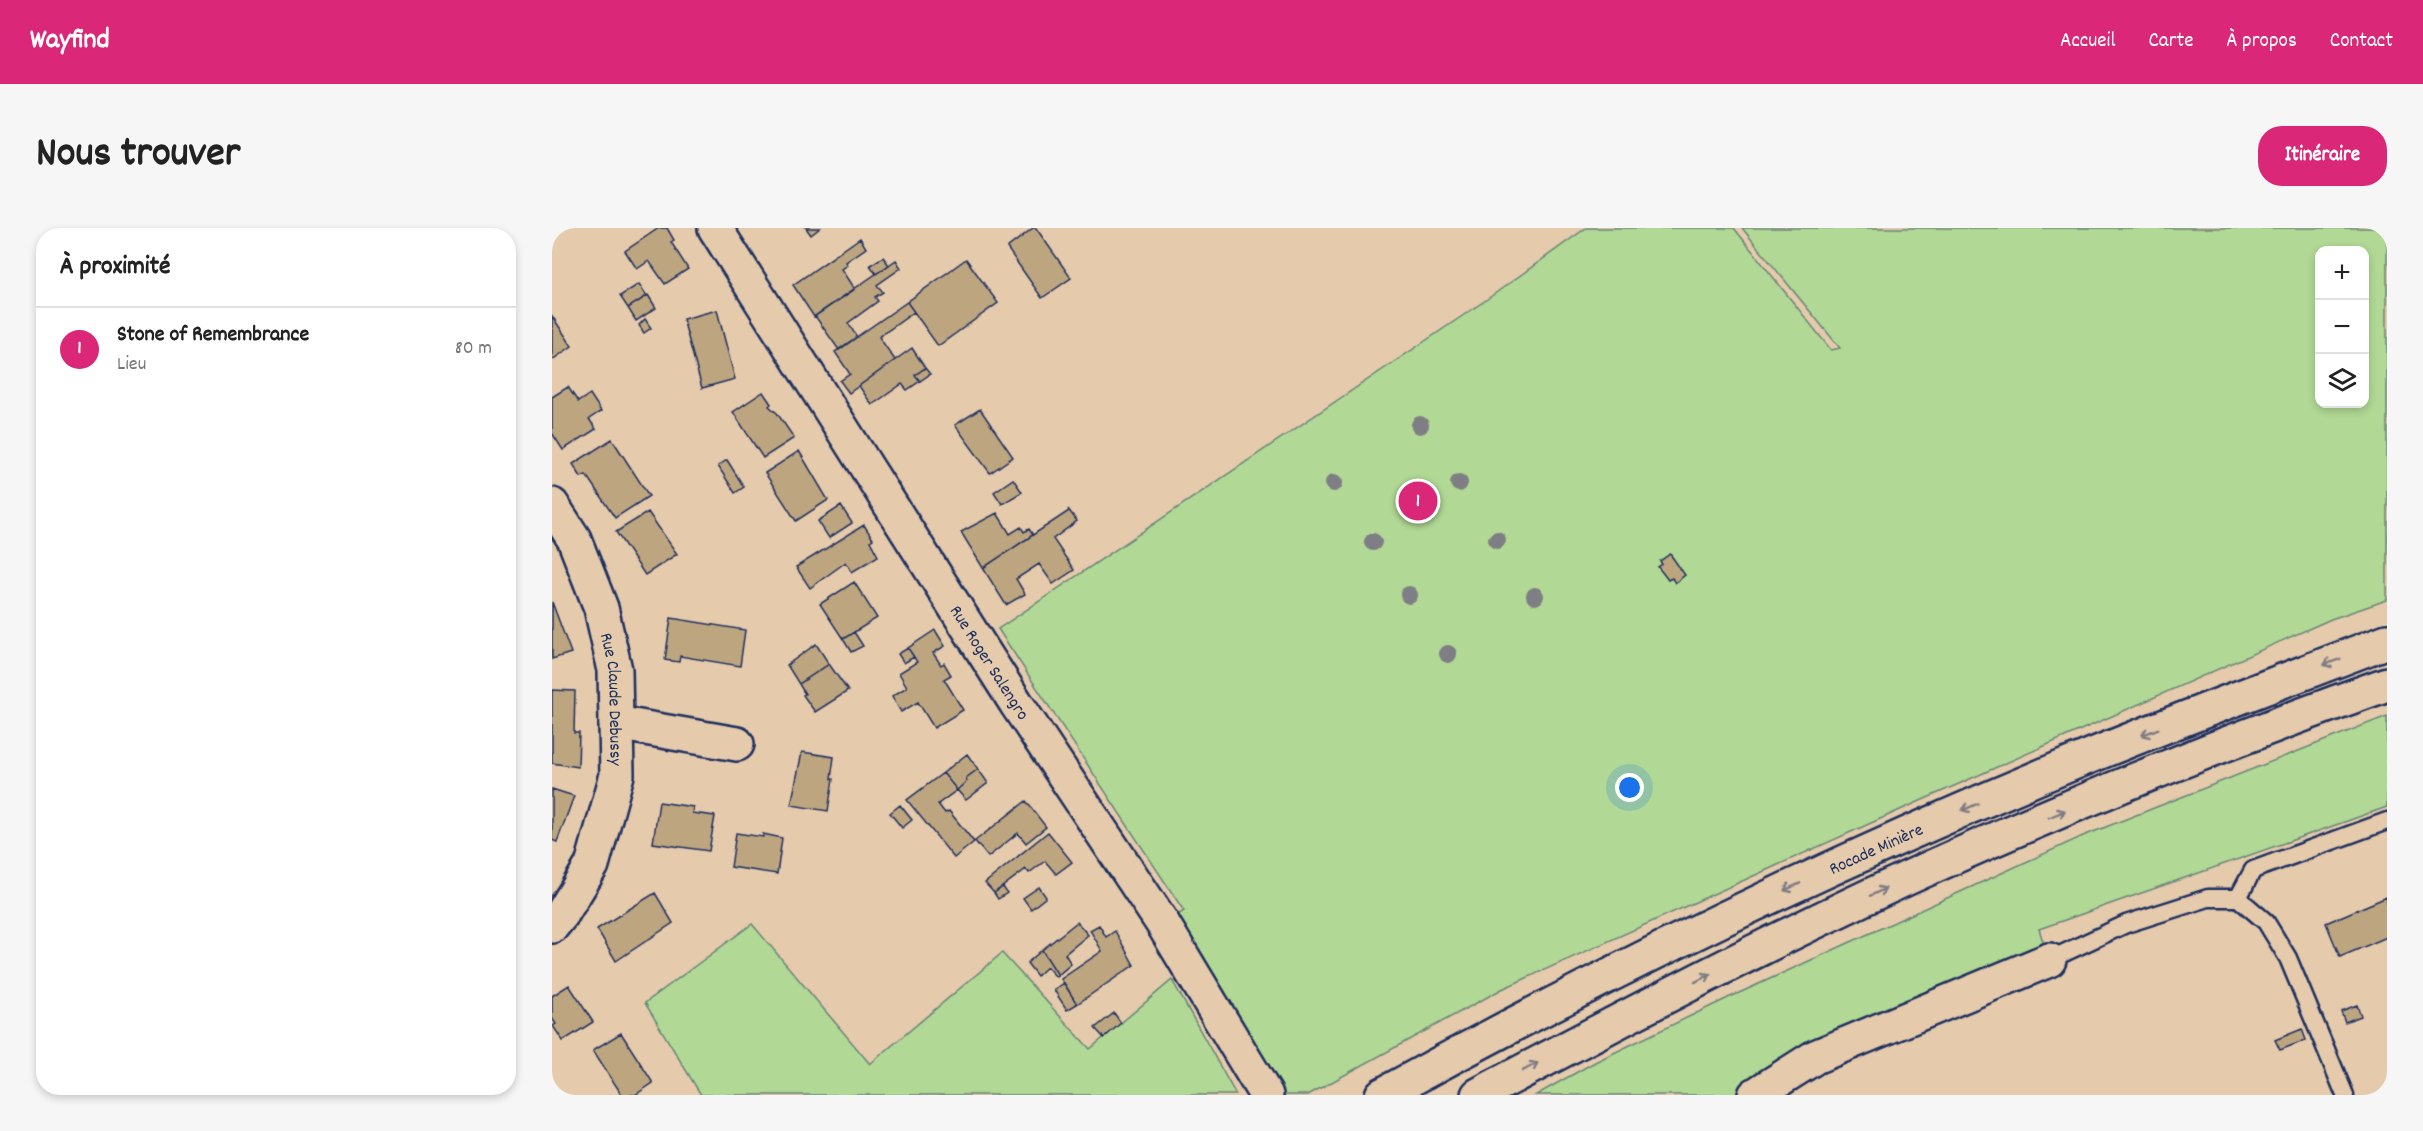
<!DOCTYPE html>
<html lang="fr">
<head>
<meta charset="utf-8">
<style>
	body { margin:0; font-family:Dekko,sans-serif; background:#f6f6f6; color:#222 }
	.controls { position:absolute; right:18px; top:18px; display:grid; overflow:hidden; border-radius:12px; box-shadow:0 3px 9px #0003 }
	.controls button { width:54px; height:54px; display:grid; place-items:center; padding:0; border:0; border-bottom:2px solid #e0e0e0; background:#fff; color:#222; font:30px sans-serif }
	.you { position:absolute; left:1078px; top:560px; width:21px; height:21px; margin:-15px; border:4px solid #fff; border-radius:50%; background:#1a73e8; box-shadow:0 0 0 9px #1a73e833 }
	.badge { display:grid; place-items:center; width:39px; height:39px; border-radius:50%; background:#db2777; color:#fff; font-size:20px; font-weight:700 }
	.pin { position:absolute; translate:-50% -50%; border:3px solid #fff; box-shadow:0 2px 6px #0006 }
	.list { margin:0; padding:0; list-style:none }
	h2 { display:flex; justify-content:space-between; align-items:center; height:78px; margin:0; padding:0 24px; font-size:26px }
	h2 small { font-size:20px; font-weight:400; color:#767676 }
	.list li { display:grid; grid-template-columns:39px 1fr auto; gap:18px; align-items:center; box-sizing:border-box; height:84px; padding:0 24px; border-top:2px solid #e0e0e0 }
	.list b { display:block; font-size:22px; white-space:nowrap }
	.list p { margin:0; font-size:20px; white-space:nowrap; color:#767676 }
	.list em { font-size:20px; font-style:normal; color:#767676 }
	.icon { flex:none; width:33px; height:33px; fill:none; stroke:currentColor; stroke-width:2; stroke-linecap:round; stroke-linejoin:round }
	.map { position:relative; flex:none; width:1835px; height:867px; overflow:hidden; border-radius:24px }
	header { display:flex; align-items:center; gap:36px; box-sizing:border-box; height:84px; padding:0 30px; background:#db2777; color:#fff }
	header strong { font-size:28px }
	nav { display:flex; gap:33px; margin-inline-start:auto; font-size:21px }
	.intro { display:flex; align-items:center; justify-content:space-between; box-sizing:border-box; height:144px; padding:0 36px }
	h1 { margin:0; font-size:42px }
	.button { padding:15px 27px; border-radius:24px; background:#db2777; color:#fff; font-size:21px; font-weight:700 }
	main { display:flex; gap:36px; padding:0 36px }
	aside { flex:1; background:#fff; border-radius:24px; box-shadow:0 3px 9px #0003 }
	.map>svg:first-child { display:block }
</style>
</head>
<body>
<header>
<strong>Wayfind</strong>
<nav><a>Accueil</a><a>Carte</a><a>À propos</a><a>Contact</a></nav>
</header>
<div class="intro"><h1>Nous trouver</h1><a class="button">Itinéraire</a></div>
<main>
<aside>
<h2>À proximité<small></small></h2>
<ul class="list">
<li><span class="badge">1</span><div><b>Stone of Remembrance</b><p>Lieu</p></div><em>80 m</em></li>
</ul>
</aside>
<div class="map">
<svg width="1835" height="867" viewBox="0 0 1835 867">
	<rect width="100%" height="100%" fill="#e5caac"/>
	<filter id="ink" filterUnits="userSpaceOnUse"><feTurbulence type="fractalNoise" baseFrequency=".0167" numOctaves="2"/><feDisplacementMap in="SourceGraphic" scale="12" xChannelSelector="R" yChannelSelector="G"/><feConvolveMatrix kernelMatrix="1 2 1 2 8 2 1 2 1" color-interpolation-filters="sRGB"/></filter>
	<g filter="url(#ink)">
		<path fill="#b1d894" stroke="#668479" stroke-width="1.5" fill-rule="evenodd" d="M1034,0H1182L1279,122L1288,120L1190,0H1835V372L1779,391L1357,578L950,761L756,867H714L611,696L632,683L446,401L934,72ZM1768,22H1812V176H1768Z
			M1835,488V579L1487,701L1497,732L1203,867H984L1043,834L1176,770L1531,608Z
			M200,696L318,836L450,725L538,821L620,752L684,867H149L93,775Z"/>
		<path fill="#bda580" stroke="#1b2f5e" stroke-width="1.5" d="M107,0H115L122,12L119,14L136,41L113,56L97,33L85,41L73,23Z
			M254,0H268L259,7Z
			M481,0H484L519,50L490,70L455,20Z
			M308,10L314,20L294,34L296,37L290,41L303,61L262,89L241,57Z
			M331,29L337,37L324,46L318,37Z
			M414,31L446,75L386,118L355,74Z
			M344,32L349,40L325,57L331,64L323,69L326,73L296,95L305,109L287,122L263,88Z
			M87,56L95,68L76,80L68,68Z
			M96,67L104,80L84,93L76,80Z
			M355,74L362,84L327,109L343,132L297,165L288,153L298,146L283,124Z
			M165,82L183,151L150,160L131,91Z
			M0,88L20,118L0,132Z
			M93,91L99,100L92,105L87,97Z
			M360,120L373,140L363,147L368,153L355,162L350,156L320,177L307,158Z
			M373,140L378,146L368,153L363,147Z
			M16,159L26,174L38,166L49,183L37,191L44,201L11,222L0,205V169Z
			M211,164L219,176L217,178L225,185L242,210L211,230L181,184Z
			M428,181L461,229L438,245L403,197Z
			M60,211L97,268L63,290L34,247L29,249L21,236Z
			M247,223L276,272L244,293L213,245Z
			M175,232L192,259L183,265L166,238Z
			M461,251L470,264L450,276L442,264Z
			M289,278L300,295L277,310L266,293Z
			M516,281L525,293L501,311L522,342L501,356L487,336L464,351L473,366L454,377L431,340L517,283Z
			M96,284L125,326L93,347L64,304Z
			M445,285L458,306L469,299L472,304L477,301L481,307L431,340L409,304Z
			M312,297L321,311L318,313L326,328L300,344L294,334L258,360L244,339Z
			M1118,326L1133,347L1123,355L1120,350L1116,352L1106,339L1110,336L1108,333Z
			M302,354L325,390L291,411L268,376Z
			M0,374L19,425L0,431Z
			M119,390L193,402L188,438L128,428L127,434L113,432Z
			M383,402L393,418L381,425L389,437L392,435L399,447L392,451L411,482L382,500L366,474L349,484L340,468L355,459L347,445L365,434L356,420Z
			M302,404L311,418L299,424L291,411Z
			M264,416L277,436L247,456L235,437Z
			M356,420L362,429L352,435L346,426Z
			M277,436L296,463L263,484L251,467L253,466L247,456Z
			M0,462L23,463L22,505H27L26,539L0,535Z
			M250,524L282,529L279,551H281L276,583L239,577Z
			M415,526L426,541L414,550L415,553L405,562L391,545Z
			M426,541L436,555L414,572L405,562L415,553L414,550Z
			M391,545L405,562L386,576L393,585L397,583L422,614L402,630L355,572Z
			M0,561L22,568L5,614L0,612Z
			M474,573L494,599L474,615L466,605L436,629L423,613Z
			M107,574L141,579L140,585L163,588L157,623L101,615Z
			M348,577L360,592L350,600L338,585Z
			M496,604L520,634L504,646L493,633L477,645L474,641L442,665L433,655Z
			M184,605L211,609V606L230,610L225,646L179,639Z
			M451,659L455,665L446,671L442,665Z
			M487,659L494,669L479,681L471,670Z
			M103,665L121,695L64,733L45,701Z
			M1835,669V709L1788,729L1774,695Z
			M525,694L536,707L513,726L519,736L506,747L490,722Z
			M547,697L554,709L563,703L582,737L525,776L509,751L550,723L538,702Z
			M490,722L506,747L504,749L495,739L485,748L475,735Z
			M512,755L525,776L515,782L502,762Z
			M17,757L41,794L11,813L1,798L4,796L0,790V768Z
			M1805,777L1809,788L1793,794L1789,783Z
			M562,785L569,795L552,810L543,800Z
			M1750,801L1754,812L1728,822L1723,812Z
			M69,805L101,855L83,867H70L41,822Z"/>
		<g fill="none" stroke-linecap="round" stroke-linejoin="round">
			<defs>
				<path id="service" d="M1686,670L1701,642L1835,593
					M1497,732L1574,696L1656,670H1686L1714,694L1736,730L1793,867"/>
				<g id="minor">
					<path id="s1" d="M163,0L464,475L611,696L714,867"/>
					<path id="s2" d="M0,277L22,311L49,380L63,442L65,547L40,637L10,686L0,698"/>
					<path d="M64,495L185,516"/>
					<path d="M1203,867L1263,829L1497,732"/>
				</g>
				<g id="motorway">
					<path id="s3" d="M830,867C1050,746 1277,636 1509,540C1617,495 1726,455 1835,413"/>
					<path d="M926,867C1083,784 1240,701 1402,629C1544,566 1689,508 1835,456"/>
				</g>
			</defs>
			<use href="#service" stroke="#1b2f5e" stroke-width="21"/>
			<use href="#minor" stroke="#1b2f5e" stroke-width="38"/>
			<use href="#motorway" stroke="#1b2f5e" stroke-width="38"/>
			<use href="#service" stroke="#e5caac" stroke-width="16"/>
			<use href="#minor" stroke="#e5caac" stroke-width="33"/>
			<use href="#motorway" stroke="#e5caac" stroke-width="33"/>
		</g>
		<g fill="#7e7e84">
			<circle cx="868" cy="197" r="9"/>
			<circle cx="782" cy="255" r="9"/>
			<circle cx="907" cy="255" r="9"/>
			<circle cx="945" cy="312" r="9"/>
			<circle cx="821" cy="314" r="9"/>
			<circle cx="857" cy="367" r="9"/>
			<circle cx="983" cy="368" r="9"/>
			<circle cx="896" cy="426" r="9"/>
		</g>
		<defs><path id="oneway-shaft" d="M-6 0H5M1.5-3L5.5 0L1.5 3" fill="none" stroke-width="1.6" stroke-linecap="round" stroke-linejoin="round" transform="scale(1.5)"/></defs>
		<g stroke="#807c85">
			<use href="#oneway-shaft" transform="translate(1780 434) rotate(159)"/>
			<use href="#oneway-shaft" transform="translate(1598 504) rotate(158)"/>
			<use href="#oneway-shaft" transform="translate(1418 579) rotate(156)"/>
			<use href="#oneway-shaft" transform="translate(1505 586) rotate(-23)"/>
			<use href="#oneway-shaft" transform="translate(1240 659) rotate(156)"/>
			<use href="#oneway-shaft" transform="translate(1326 664) rotate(-25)"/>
			<use href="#oneway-shaft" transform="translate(1151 750) rotate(-27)"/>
			<use href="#oneway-shaft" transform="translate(978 839) rotate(-28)"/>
		</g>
	</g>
	<g text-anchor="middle" stroke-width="4.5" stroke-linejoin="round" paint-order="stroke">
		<g font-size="18" fill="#1b2f5e" stroke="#e5caac">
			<text dy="6" stroke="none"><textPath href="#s1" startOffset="514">Rue Roger Salengro</textPath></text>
			<text dy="6" stroke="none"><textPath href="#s2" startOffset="207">Rue Claude Debussy</textPath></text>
			<text dy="6" stroke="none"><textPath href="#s3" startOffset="552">Rocade Minière</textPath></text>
		</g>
	</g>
</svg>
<div class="controls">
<button>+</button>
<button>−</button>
<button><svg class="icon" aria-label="layers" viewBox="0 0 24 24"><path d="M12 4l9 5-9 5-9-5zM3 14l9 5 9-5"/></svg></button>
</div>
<div class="you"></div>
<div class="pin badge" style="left:866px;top:273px">1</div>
</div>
</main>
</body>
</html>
